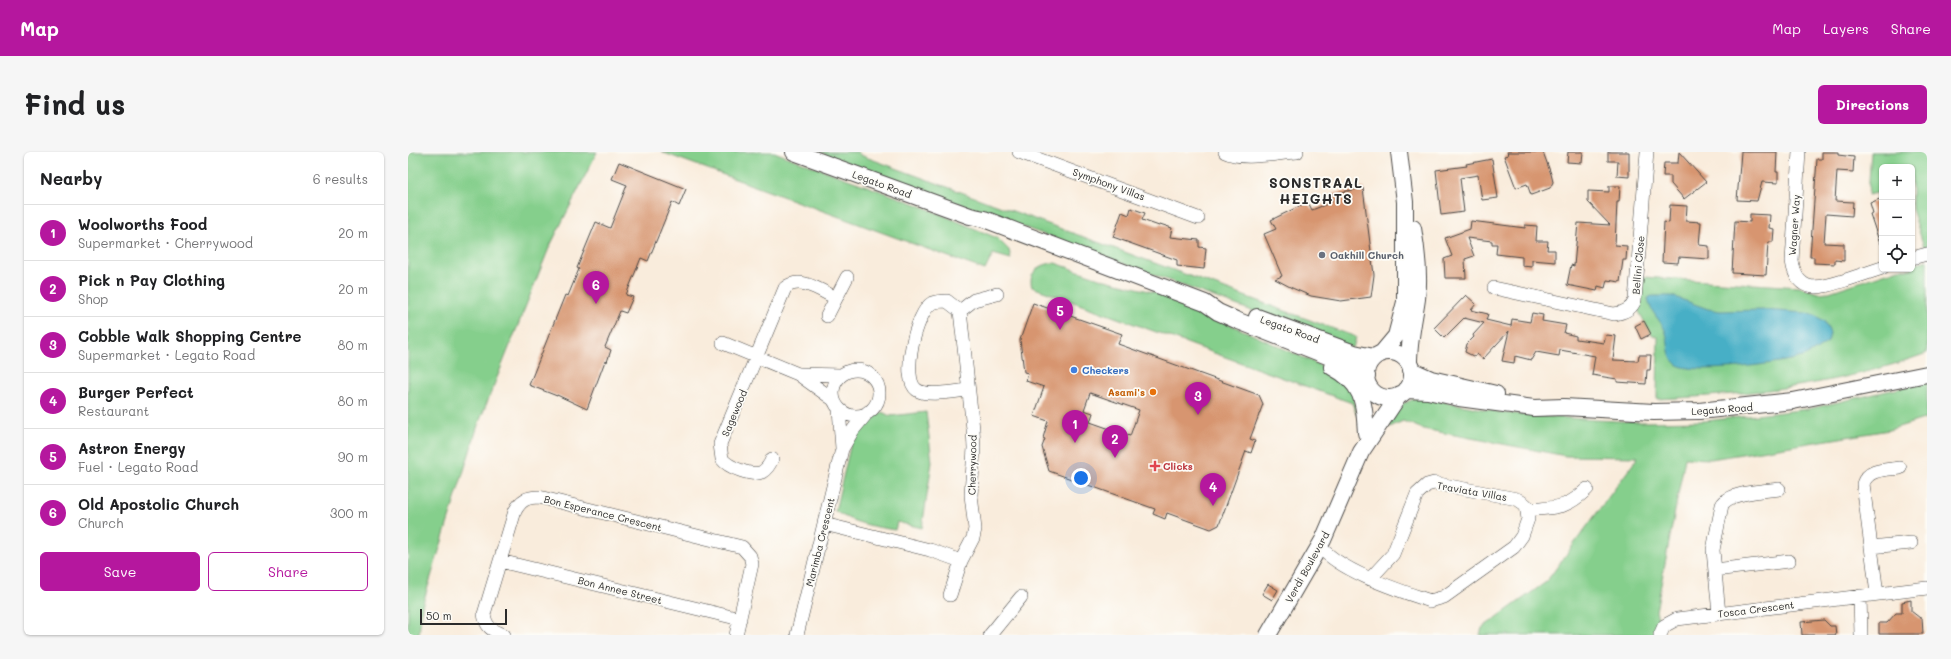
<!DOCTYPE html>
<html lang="en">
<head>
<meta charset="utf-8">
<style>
	body { margin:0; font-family:Mali,sans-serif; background:#f6f6f6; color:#202124 }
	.controls { position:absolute; right:12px; top:12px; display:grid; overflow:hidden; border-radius:6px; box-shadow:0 1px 3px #0004 }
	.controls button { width:36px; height:36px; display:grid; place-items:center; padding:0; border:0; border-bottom:1px solid #e0e0e0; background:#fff; color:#202124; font:20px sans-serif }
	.scale { position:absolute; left:12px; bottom:10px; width:87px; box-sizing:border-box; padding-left:4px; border:2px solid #2b2b2b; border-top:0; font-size:11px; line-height:14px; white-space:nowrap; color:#2b2b2b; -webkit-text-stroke:3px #fdfcf7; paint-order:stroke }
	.you { position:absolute; left:673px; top:326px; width:14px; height:14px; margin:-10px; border:3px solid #fff; border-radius:50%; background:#1a73e8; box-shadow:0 0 0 6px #1a73e833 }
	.badge { display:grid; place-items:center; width:26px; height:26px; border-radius:50%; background:#b5179e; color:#fff; font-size:13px; font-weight:700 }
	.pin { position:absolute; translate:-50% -33px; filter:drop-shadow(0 1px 2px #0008) }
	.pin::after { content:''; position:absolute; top:21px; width:14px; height:12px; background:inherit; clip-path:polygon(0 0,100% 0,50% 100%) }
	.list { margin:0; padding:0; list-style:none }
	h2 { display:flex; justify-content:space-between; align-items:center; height:52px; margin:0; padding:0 16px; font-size:17px }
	h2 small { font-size:13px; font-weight:400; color:#757577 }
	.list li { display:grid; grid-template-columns:26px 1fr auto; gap:12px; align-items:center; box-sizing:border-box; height:56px; padding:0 16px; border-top:1px solid #e0e0e0 }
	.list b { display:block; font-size:15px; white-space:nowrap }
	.list p { margin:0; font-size:13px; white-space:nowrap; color:#757577 }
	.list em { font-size:13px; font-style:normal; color:#757577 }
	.actions { display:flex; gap:8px; padding:12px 16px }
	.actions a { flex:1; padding:9px 0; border:1px solid #b5179e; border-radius:6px; text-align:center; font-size:14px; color:#b5179e }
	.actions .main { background:#b5179e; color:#fff }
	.icon { flex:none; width:22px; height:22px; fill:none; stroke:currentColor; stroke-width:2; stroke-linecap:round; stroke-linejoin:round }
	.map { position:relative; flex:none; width:1519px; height:483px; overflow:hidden; border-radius:6px }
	header { display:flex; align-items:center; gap:24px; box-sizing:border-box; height:56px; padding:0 20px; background:#b5179e; color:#fff }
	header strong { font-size:19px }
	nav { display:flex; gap:22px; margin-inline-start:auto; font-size:14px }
	.intro { display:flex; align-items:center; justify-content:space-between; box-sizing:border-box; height:96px; padding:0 24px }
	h1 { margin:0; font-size:28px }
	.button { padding:10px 18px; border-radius:6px; background:#b5179e; color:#fff; font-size:14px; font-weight:700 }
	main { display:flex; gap:24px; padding:0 24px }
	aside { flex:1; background:#fff; border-radius:6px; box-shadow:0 1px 3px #0004 }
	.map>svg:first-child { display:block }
</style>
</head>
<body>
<header>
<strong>Map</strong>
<nav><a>Map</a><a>Layers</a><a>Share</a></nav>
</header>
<div class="intro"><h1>Find us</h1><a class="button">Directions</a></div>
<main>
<aside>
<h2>Nearby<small>6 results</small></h2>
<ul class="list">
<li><span class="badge">1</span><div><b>Woolworths Food</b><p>Supermarket · Cherrywood</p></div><em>20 m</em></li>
<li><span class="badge">2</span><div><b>Pick n Pay Clothing</b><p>Shop</p></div><em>20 m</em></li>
<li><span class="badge">3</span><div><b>Cobble Walk Shopping Centre</b><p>Supermarket · Legato Road</p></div><em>80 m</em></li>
<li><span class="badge">4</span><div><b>Burger Perfect</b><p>Restaurant</p></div><em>80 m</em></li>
<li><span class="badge">5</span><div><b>Astron Energy</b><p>Fuel · Legato Road</p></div><em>90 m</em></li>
<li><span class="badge">6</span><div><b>Old Apostolic Church</b><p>Church</p></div><em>300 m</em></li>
</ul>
<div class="actions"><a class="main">Save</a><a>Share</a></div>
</aside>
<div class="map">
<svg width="1519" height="483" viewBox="0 0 1519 483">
	<rect width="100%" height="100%" fill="#fdfcf7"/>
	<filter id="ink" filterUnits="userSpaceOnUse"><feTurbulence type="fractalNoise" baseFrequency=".025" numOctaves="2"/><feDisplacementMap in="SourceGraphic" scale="8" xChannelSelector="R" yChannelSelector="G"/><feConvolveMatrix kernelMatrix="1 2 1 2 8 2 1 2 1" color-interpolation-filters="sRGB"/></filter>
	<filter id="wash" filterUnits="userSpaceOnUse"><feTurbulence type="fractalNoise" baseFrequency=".012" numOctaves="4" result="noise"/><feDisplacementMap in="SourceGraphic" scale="16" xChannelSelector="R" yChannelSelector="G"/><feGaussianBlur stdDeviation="0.9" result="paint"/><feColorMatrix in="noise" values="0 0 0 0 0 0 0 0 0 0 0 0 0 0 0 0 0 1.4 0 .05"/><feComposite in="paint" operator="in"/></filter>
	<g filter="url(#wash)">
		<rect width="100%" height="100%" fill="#f9ecdc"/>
		<path fill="#85cf8c" stroke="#587d5c" d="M0,0H189L141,96L70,273L14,454L11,483H0Z
			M253,0H366L508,52L589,86L601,98L603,107L585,102L577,118Z
			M411,0H450L452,3L948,185L945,196Z
			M1463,0H1519V94L1516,95L1504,57V15H1474V40L1460,43Z
			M1519,108V201C1433,233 1340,243 1249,247L1250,185L1243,182L1228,154L1235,125L1392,135L1410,141L1421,140L1491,117H1504V113Z
			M647,111L697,128L757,143L925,219L945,241L949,264L944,251L624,135C619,120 634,111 647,111Z
			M1519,230V266L1481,278L1303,307L1277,306L1248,459L1252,473L1246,483H1072L1074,476L1138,430L1230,305L1158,304L1015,277L995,269L982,275L981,273L990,256L994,252L1011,245L1096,261L1188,268L1233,270L1297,269L1400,257Z
			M474,260L482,264L518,260L524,310L514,376L489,370L487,378C467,375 444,371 427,359L443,291L456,273Z"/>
		<path fill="#47afc6" stroke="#396d78" d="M1244,144H1264L1300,157L1312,159L1356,158L1398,161L1408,164L1416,169L1422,181L1420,190C1413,194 1405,201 1397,204C1380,211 1281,224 1268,212C1259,205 1261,191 1258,181C1254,168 1242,162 1240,146Z"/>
		<g id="blocks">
			<path fill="#d7956f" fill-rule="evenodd" d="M1099,0H1135L1143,22L1145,30L1142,36L1123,43L1119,32L1108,36L1096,4L1100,3Z
				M1160,0H1175L1174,11L1159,10Z
				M1200,0H1221V25L1209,24L1210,9H1200Z
				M1271,0L1298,30L1276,47L1263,32V24H1255L1256,11H1270Z
				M1333,0H1369L1368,20H1370V31L1354,30L1349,49L1329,48Z
				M1414,0H1430V3L1446,5L1445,20L1429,19L1427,49L1445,50L1444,64L1418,62L1416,91L1436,92V109L1427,108V112L1406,111V105H1402L1409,7H1414Z
				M1084,7L1090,46L1074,48L1070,23L1052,26L1056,60L1033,63L1028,18L1059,14L1058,12Z
				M211,10L278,37L271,54L264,50L240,109L233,106L218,143L225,145L218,161L212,159L197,195L203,198L199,210L197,209L179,257L149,243V244L121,233L157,143L160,144L171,117L169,116L188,70L202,76L219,33L204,27Z
				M1201,34H1212L1211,50H1209L1207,93L1219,94L1218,108H1215L1212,130L1199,128L1197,136L1190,134L1189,139L1159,133L1163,113L1166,114L1170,71L1202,73L1180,50V39L1201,40Z
				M955,36L966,123L963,145L933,149L903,144L884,136L867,127L874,124L856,82L868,77L863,68L900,50L904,58L924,50L923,42Z
				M1474,46V91L1472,92L1462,62L1465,61L1462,51Z
				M1262,53L1279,54L1278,69L1293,70L1291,93L1301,94V107L1271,105L1270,111L1254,110L1256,70L1261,71Z
				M723,56L737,61L734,68L751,74L752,72L764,76L762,85L791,88V95L798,96L796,117L769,114V108L705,85L714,60L721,63Z
				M1342,62L1362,63L1361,76L1366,77L1365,90H1360L1358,123L1324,121L1327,69L1342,70Z
				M1063,69L1117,76V73L1129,74L1128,89H1140L1139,98H1147V110L1124,108V115L1114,114V105L1088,102L1089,92H1084V89L1059,86L1066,104L1057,107L1058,126H1037L1036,107L1044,104L1037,86L1062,77Z
				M1058,143L1068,152L1063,158L1080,162L1078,168L1103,174L1104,167L1122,170L1124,161L1135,163L1134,169L1158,173L1156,181L1168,184V187L1196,191L1198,183L1208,184L1205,208L1230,209L1231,203H1243L1242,218H1239L1238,232L1209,230V227L1184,223L1187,204L1152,198L1151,204L1128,200L1123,208L1107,204L1106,211L1094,209L1101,179L1075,207L1069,202L1067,205L1057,200L1059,192L1066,185L1065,183L1076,171L1056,166L1036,186L1026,176Z
				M625,151L714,182L710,192L851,243L855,252L842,287L847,289L843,301L838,299L811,373L803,377L759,361L757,367L745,362L747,357L641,319L634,295L637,287L635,286L640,269L626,264L636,235L618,229L620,221L616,220L612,188ZM682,241L731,258L722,284L682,270L685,261L676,258Z
				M1236,169L1243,182L1233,187L1227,174Z
				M860,432L870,438L864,448L854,442Z
				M1503,448V459L1512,466H1514L1515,482H1471V471H1479L1488,461H1494V450Z
				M1416,468L1422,474H1427L1428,483H1394L1393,470Z"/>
		</g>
	</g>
	<g filter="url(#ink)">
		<use href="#blocks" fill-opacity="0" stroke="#4a4846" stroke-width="1"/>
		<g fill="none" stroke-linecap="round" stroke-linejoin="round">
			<defs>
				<path id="minor" d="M611,0L790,66
					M817,0C835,9 869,1 889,0
					M1391,0L1384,109C1389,144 1413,136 1438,128C1450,124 1462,120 1474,116
					M1504,106L1519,102
					M1086,136L1206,162C1215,161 1224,157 1227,148L1239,0
					M552,159L566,148L589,142
					M419,164L439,125
					M315,191L390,222L426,248
					M425 241a23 23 0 1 1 46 0a23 23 0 1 1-46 0Z
					M392,222L432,223
					M431,257L434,296
					M364,307C362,312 359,317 354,320C344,325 320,315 314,307L312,292L377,136C392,123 413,139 428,146
					M1120,358C1148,355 1157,358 1179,337
					M416,372L522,398L553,409L565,386L567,377L563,343L566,296L565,277L552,159L539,149C535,149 529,149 524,151C508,160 492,227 509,238C519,245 548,239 560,238
					M912,395C936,421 988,437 1022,449L1036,445L1106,395L1114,384L1120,367L1118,353L1109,347L1026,331L1019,333L1009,342L985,402L962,427
					M1463,395L1503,391
					M92,409L332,467
					M1307,418L1381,409
					M1469,442L1455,332C1460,316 1479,318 1492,316
					M542,443L553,409
					M1452,444L1453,483
					M1311,462L1305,398L1314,353C1321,340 1356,339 1371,337
					M96,483C84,478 78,476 76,462L107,359C113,348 119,345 131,345L334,395L342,404L344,412L328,483
					M389,483L434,297L445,278L460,260
					M582,483L613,445
					M1252,483L1256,474L1269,467L1519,436"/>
				<path id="tertiary" d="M386,0L562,64L576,67L797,151L810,160L828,168L942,213L959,224
					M849,165L946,201L966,205
					M958 223a23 23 0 1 1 46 0a23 23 0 1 1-46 0Z
					M973,202L988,184L997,150V50L991,0
					M1001,210C1001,188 1006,168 1009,147C1012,123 1009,99 1005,76
					M924,215C955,231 956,249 958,281
					M1003,218L1023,227L1088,242
					M998,238L1020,239L1051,246L1126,256L1156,255L1246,260L1291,259L1385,249L1519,222
					M860,483L915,388L953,300L992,242"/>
			</defs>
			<use href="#minor" stroke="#4a4846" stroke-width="14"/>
			<use href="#tertiary" stroke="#4a4846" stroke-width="18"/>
			<use href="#minor" stroke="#fff" stroke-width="13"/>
			<use href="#tertiary" stroke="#fff" stroke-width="16"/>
		</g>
	</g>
	<circle fill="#6b7280" stroke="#fdfcf7" stroke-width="1.5" cx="914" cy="103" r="4"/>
	<circle fill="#3f7fe0" stroke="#fdfcf7" stroke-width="1.5" cx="666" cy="218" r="4"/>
	<circle fill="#e8710a" stroke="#fdfcf7" stroke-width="1.5" cx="745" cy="240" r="4"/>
	<path fill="#e0444e" stroke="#fdfcf7" stroke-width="1.5" d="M745 308h4v4h4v4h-4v4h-4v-4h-4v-4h4z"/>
	<g text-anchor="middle" stroke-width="3.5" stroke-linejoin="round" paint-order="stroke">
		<g font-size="10" fill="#2b2b2b" stroke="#fdfcf7">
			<text transform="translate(474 32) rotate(20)" y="4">Legato Road</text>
			<text transform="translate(701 32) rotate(20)" y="4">Symphony Villas</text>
			<text transform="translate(1386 73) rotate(-86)" y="4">Wagner Way</text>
			<text transform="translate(1230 113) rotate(-85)" y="4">Bellini Close</text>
			<text transform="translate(882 177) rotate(20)" y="4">Legato Road</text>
			<text transform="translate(1314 257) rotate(-4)" y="4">Legato Road</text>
			<text transform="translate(326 261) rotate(-67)" y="4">Sagewood</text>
			<text transform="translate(564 313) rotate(-89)" y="4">Cherrywood</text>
			<text transform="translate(1064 339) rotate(10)" y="4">Traviata Villas</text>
			<text transform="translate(195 361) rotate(14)" y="4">Bon Esperance Crescent</text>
			<text transform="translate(412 390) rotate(-76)" y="4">Marimba Crescent</text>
			<text transform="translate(899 415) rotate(-61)" y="4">Verdi Boulevard</text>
			<text transform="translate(212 438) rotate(14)" y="4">Bon Annee Street</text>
			<text transform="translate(1348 457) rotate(-7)" y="4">Tosca Crescent</text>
		</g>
		<g font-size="10" font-weight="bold" fill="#5b616d" stroke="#fdfcf7" text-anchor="start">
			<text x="922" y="107">Oakhill Church</text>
		</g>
		<g font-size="10" font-weight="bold" fill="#366cbe" stroke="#fdfcf7" text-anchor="start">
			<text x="674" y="222">Checkers</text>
		</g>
		<g font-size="10" font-weight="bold" fill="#c56008" stroke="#fdfcf7" text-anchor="end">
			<text x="737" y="244">Asami's</text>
		</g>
		<g font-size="10" font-weight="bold" fill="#be3a42" stroke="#fdfcf7" text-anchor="start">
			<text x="755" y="318">Clicks</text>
		</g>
		<g font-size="14" font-weight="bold" letter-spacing="1" fill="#2b2b2b" stroke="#fdfcf7">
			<text x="908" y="36">SONSTRAAL<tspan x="908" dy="16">HEIGHTS</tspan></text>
		</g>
	</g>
</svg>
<div class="controls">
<button>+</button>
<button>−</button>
<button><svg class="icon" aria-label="locate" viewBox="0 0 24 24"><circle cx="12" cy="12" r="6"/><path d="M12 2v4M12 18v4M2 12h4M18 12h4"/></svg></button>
</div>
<div class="scale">50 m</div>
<div class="you"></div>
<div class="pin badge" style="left:667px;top:291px">1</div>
<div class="pin badge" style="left:707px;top:306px">2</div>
<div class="pin badge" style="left:790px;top:263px">3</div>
<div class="pin badge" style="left:805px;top:354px">4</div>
<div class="pin badge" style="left:652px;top:178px">5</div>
<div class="pin badge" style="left:188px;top:152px">6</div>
</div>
</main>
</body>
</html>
